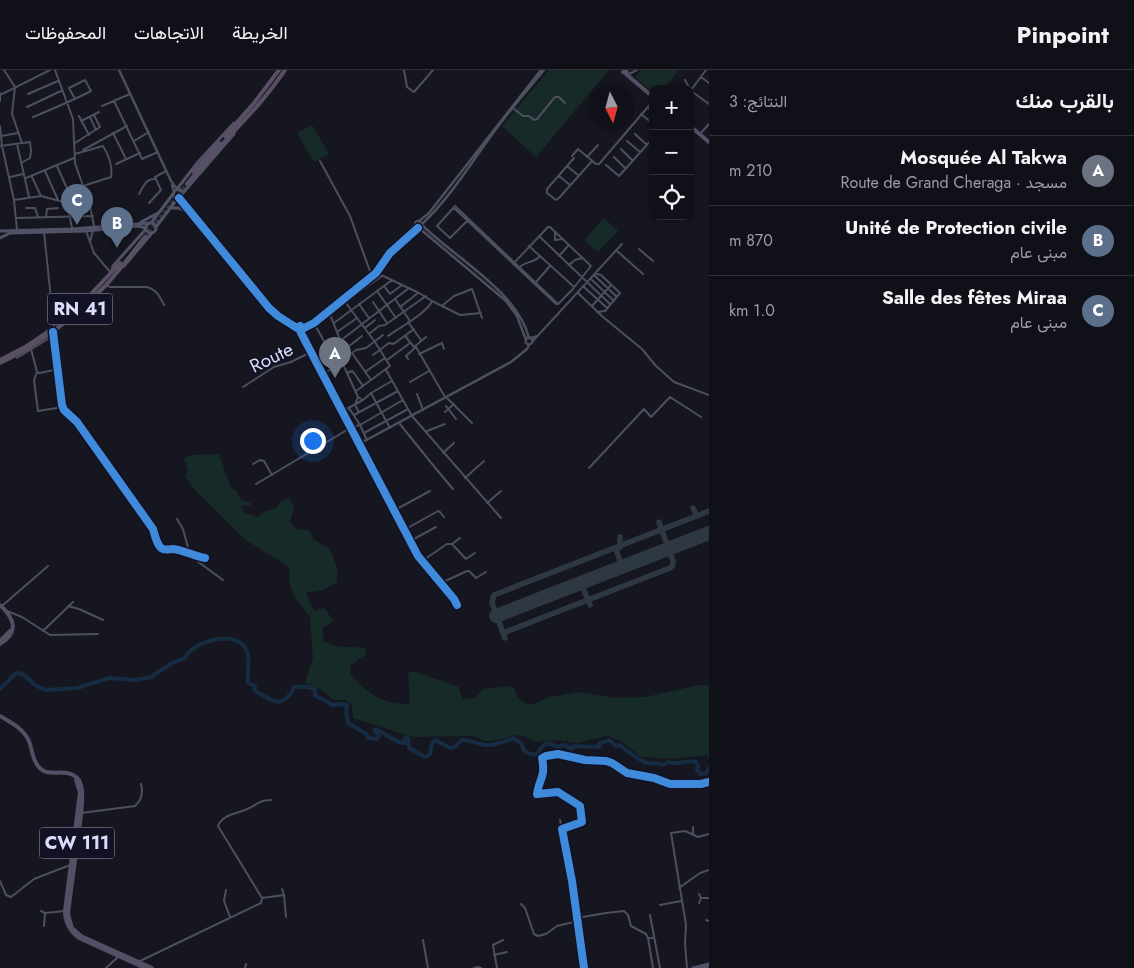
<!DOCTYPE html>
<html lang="ar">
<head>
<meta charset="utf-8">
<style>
	body { margin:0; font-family:Jost,Vazirmatn,sans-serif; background:#1e1e25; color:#f1f3f6; direction:rtl }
	.controls { position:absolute; right:15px; top:15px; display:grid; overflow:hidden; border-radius:10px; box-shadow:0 1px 4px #0004 }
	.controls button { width:45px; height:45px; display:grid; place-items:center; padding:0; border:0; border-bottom:1px solid #303037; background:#101018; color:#f1f3f6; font:25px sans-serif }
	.compass { position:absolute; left:589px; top:15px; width:45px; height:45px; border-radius:50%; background:#101018; box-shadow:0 1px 4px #0004; rotate:174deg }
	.you { position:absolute; left:312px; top:370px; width:18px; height:18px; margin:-12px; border:4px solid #fff; border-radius:50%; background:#1a73e8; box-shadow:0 0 0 8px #1a73e833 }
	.badge { display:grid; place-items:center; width:32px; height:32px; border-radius:50%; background:#9597ae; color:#fff; font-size:16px; font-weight:700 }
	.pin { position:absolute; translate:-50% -41px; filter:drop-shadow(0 1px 2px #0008) }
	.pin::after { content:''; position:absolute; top:26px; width:18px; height:15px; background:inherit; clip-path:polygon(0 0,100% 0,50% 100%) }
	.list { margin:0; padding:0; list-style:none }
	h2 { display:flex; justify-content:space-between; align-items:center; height:65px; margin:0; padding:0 20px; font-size:21px }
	h2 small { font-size:16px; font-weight:400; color:#9c9da2 }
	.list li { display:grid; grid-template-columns:32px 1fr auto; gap:15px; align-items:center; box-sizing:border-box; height:70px; padding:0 20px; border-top:1px solid #303037 }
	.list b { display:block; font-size:19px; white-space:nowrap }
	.list p { margin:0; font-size:16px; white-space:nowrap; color:#9c9da2 }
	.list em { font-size:16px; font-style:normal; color:#9c9da2 }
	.icon { flex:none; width:28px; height:28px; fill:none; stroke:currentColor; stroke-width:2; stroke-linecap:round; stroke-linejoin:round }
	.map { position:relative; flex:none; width:709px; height:898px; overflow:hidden; direction:ltr }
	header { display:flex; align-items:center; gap:30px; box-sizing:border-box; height:70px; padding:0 25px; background:#101018; border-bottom:1px solid #303037 }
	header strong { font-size:24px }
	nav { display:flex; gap:28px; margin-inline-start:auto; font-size:18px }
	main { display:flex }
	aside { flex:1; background:#101018 }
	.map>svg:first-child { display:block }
</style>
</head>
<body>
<header>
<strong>Pinpoint</strong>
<nav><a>الخريطة</a><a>الاتجاهات</a><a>المحفوظات</a></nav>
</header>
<main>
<aside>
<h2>بالقرب منك<small>النتائج: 3</small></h2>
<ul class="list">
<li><span class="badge" style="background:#6b7280">A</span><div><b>Mosquée Al Takwa</b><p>مسجد · Route de Grand Cheraga</p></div><em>210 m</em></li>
<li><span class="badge" style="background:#5c6f8a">B</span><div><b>Unité de Protection civile</b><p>مبنى عام</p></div><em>870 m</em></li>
<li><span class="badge" style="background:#5c6f8a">C</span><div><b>Salle des fêtes Miraa</b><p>مبنى عام</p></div><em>1.0 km</em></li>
</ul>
</aside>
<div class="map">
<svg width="709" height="898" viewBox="0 0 709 898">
	<rect width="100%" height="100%" fill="#161620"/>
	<path fill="#162a28" d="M549,0H609L536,87L502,56Z
		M641,0H679L663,19H653V23L635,7Z
		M312,55L329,84L314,92L297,63Z
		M604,148L618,161L598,182L584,170Z
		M219,384L231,418L237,421L240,429L250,433L252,435L241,436L243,442L257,447L264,442L276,438L280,432L289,428L294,437L290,452L298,460H309L314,470L330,479L337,497V512L323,520L306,523L314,541L325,538L333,551L322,559L324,572L336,576L365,578L366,584L350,596V603C368,624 380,633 408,634L410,631L408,603L412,601L459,617L462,629L475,628L484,619L511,616L514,618L517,627L526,634H533L547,628L576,622L618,628L646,627L699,615H709V687L706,685L674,689L641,687L622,672L608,666L576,673L557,670L535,672L527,667L516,665L493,671H485L473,666L413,667L353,648L352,635L346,630H334L317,617L305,613L313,589L310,547L294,526L289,511L290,503L288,496L244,469L196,421L185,407L188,400L184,388L191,385Z"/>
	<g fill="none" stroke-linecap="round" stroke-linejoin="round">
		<path stroke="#152c42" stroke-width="4" d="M0,619L16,603L23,604L35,615L45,620L77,618L109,608L136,610L151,607L172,593L185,588C192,572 230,561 243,575C253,586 246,600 248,613L255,616L254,620C270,630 284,641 294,617H308L315,619V626L323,629L332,635L343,634L347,635L346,642L348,653L366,664L368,668L377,669L379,666L374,660L376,659C386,663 394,673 405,673L404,670L406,667L408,668L409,678L425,687L430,684L432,673L435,670L450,678L455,677L461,670C470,669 476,674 485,675C491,676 507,671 513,668L522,674L523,679C526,683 532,685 537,684C543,674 546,670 557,677L564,675L572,679L574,676L600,677L599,674L609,670L616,676L620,675C623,678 643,693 647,693C653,694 657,692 663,695L668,692C677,696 687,689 696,692L698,695L697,700L701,704L706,703L709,698"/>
		<path stroke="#2e3842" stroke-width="5.5" d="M693,438L697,446
			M620,467V477
			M616,479L622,497
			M581,513L590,535
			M503,563L670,498L673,495V491L659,452
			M505,568L492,533L494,525L709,441"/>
		<path stroke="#2e3842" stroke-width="14" d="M496,546L709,463"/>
		<path stroke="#333441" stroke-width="4" stroke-dasharray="4 2" stroke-linecap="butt" d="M145,167L187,114"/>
		<path stroke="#4d4f5f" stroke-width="2" d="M4,0L15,17L12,44L22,73
			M55,0L73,49L75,93L90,136L94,156
			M404,0L407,17L414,22L433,0
			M629,4L637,0
			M701,7L709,13
			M685,10L691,21L709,34
			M691,20L706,0
			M0,23V31
			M28,24L58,11
			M0,25L50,0
			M114,31L142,89L158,82
			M102,36L130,24
			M27,37L61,21
			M513,38L523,46H529L534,50L537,49L555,27H559L565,33
			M649,39L653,42
			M641,44L653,54
			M79,46L89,65
			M33,47C52,39 72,31 91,21L85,10L69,18L75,29
			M90,47L96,60
			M81,51L99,42
			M0,56L2,76L14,130L17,160
			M113,63L126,89
			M635,64L647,75
			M700,64L709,54
			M1,66L18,63
			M134,71L149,62
			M627,71L640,82
			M75,73L100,57L94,45
			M17,74L29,127
			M0,76L30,72L31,81L30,88L21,93
			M621,79L633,91
			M83,80L127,56
			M75,84L103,76C109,86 113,96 111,107L83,116
			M572,86L578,79L596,94H599L653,31
			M587,87L598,75
			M614,87L626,99
			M574,88L547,119V123L556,130L559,128L592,91
			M320,91L350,146L371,204
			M116,94L140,83
			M606,95L619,106L653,68
			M57,96L74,134
			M567,96L578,105
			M45,101L58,130
			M559,106L570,115
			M10,107L23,104
			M32,107L41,126
			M26,108L74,88
			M139,124C143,117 146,108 155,109
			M14,130L41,126L67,133L90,136
			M67,133L72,158
			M149,133L161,120L155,107L166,101
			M26,138H35L38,147
			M454,138L556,234H558
			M46,147L47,139L58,138
			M16,148L93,146
			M467,151L450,168L437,156L455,136L558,234
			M86,161L94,183L111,203
			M44,162L54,258
			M555,162V170L563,169
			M539,166L610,234
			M90,172L93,160
			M529,176L574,217
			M639,179L653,191
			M617,181L643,204
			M559,186L569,175
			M513,194L548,157H550L591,196L572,220L558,234
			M569,195L575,190L582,188
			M521,196C527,191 534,193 540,186
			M377,203L419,223L432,231C427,243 399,258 388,266
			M597,204L601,205L620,223L605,241L597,242
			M594,205L617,227
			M591,209L614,231
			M537,211L550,196
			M105,215L110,217H147C157,220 160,227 164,235
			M384,216L390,224L402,215
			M583,216L607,238
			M377,221L396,248
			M578,223L603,247L642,279L656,296L674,312L709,325
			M343,229L375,272L390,296L356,321
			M395,229L410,251
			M432,231L460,245L481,243
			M373,232L387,253
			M359,234L369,248
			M443,235L454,226L472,219L482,248
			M592,236L611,215
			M400,237L418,223
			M329,242L347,287L343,294L358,327L355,335L359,342
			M329,243L382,206
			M408,252L421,270
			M314,253L337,295
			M334,253L392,210
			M300,256L301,263L418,486L454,529L457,535
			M365,258L375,250
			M53,262L62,335L64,340L77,352L153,459C155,465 156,473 161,478C165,481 168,479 173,479C183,480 194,486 205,488
			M337,262L357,248
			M369,264L379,256L385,255L426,226
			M405,266L414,277L426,267
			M530,268L537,266
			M340,271L409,218
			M532,272L622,174
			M31,279L37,302L40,303L58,299
			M343,281L362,266
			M352,283L371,310
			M419,284L442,273L444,279
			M373,285L389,273L393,274L395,273L414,259
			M347,287L356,280L366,278L383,265
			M17,288L53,266
			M408,289L406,286L416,277L445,327
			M387,290L410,273
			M386,300L412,346L501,448
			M37,302L34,310L38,341L63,337
			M365,302L385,288
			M347,303L352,301L354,303L363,316
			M323,304L345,291
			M410,312L429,301
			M243,317L274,297L291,292L311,282
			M371,323L390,358
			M417,324L423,340
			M358,327L363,330L371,323L392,311
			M446,327L472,353
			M446,336L456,349
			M349,338L360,355L367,370
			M343,341L363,330
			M445,342L454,334
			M354,345L398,321
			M399,353L437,400L453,419
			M427,361L445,354
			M364,363L408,339
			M443,383L454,373
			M253,394L260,390L264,391L272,405
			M589,398L644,339L651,347L670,327L701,347
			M465,408L484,391
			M256,414L352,357L360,355L403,330
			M487,433L501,421
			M395,440L430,421
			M177,449L183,459L190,485
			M404,460L438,441L440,442L444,447
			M410,471L436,457
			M452,474L460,468
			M194,486L197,491L223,510
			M422,491L447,474H452L466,489L475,483
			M441,513L467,501H469L476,508L486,502
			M3,535L48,496
			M68,536L79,539L103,550
			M7,541L22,547L50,565L98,564
			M43,561L73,532
			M81,743L135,736C142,730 143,722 141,714
			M560,750L562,759
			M693,757V764
			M0,811L6,825L11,827L34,809L70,795
			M679,818L700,803L709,800
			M226,820L224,831L230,847
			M699,824L701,828L699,833
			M284,825L286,847
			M262,828L284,825L282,819
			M701,828H709
			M521,834L525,838L534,864L538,866L546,864L557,856L578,851
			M660,835L681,831
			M41,841L45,843L44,856
			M45,843L65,841
			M650,845L660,898
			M577,848L606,843L624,841L628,845L631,856L646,864L648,868H654
			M706,850L709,851
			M648,868L653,898
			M423,870L428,898
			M494,885L507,882
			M138,892L261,833L262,828L218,756C222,745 235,744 245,740C256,736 258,730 271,730
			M106,898L119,886
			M245,898L246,894
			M474,898L478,897L481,898
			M497,898L493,875L503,870
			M584,898L572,811L562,759L582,752L580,736L558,722L537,724C539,708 546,708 542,688L546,686L558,684L585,690L606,691L612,693L627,703L654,708L670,714H701L709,712
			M687,898L685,873L686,855L671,763L685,761L698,767L709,764"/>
		<path stroke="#4d4f5f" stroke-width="2.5" d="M119,0L171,111L177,119
			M172,115L174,122
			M181,126L270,236L295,254L303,255L309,253L374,202L388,182L415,155
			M179,128L269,238L278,246L300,260L314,253L376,203L390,183L418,158
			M415 154a3 3 0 1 1 6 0a3 3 0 1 1-6 0Z
			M419,151L429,143L541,0
			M422,154C449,129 469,96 491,66C507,43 526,22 544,0
			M422,155C454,187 518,222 529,268
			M419,158L506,231L517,246L526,270
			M525.5 271a3.5 3.5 0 1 1 7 0a3.5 3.5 0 1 1-7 0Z
			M359,374L511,292L527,279L529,275"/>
		<path stroke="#515265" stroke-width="3" d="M177,119L198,92L234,53
			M173.5 124a4.5 4.5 0 1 1 9 0a4.5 4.5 0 1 1-9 0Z
			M182,124L234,64
			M170,138H179L193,144
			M141,152L158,143
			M151,153L173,124
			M146 158a5 5 0 1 1 10 0a5 5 0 1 1-10 0Z
			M156,157L178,128
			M0,161L72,159L149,153
			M0,168L10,163L86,161L138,156L146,158
			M124,196L152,163
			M112,201L113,196L146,159
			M693,898L709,894
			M702,898L709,896"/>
		<path stroke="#534f64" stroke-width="4" d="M623,2L627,4L626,0
			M626,4L653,27
			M690,56L709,72
			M0,535C14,548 20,562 0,574
			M0,571L10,561
			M0,646C12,653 26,660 30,674C32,681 33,690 38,696C48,710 67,695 79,710C81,714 82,717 82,721C83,737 80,752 78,767C75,793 71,818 68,844L72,858L81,866L152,898
			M76,710L80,722L65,841C65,853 70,861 79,868L145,898"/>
		<path stroke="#595065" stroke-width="4" d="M225,66L254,33L279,0
			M194,102L219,73
			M187,114C218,75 257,42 285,0
			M61,252L78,238L120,193
			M0,290L27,276L52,259
			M0,293C40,274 75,247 106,215C120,200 132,183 145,167"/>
		<defs>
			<path id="cycleway" d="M179,128L269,238L278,246L300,260L314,253L376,203L390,183L418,158
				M300,256L301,263L418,486L454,529L457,535
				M53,262L62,335L64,340L77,352L153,459C155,465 156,473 161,478C165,481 168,479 173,479C183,480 194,486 205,488
				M584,898L572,811L562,759L582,752L580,736L558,722L537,724C539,708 546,708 542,688L546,686L558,684L585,690L606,691L612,693L627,703L654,708L670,714H701L709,712"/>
		</defs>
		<use href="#cycleway" stroke="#131224" stroke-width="11"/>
		<use href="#cycleway" stroke="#408adc" stroke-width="8"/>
	</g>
	<g text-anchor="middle" stroke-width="4" stroke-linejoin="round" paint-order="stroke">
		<g fill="#131224" stroke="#9e9fba" stroke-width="1">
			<rect x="47.5" y="223.5" width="65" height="31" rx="4"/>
			<rect x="39.5" y="757.5" width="75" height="31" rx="4"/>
		</g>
		<g font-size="18" font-weight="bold" fill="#dadcfa">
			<text x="80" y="245">RN 41</text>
			<text x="77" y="779">CW 111</text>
		</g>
		<g font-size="19" fill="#dadcfa" stroke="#131224">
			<text transform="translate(271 287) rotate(-26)" y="7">Route</text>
		</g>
	</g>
</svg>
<div class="controls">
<button>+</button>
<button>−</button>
<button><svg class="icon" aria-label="locate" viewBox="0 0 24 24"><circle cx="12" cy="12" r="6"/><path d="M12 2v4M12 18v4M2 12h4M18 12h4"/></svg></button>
</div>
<svg class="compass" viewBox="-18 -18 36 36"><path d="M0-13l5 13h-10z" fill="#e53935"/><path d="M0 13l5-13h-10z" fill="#9c9da2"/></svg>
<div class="you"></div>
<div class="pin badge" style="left:335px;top:308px;background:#6b7280">A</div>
<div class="pin badge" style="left:117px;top:178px;background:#5c6f8a">B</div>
<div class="pin badge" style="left:77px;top:155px;background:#5c6f8a">C</div>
</div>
</main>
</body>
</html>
